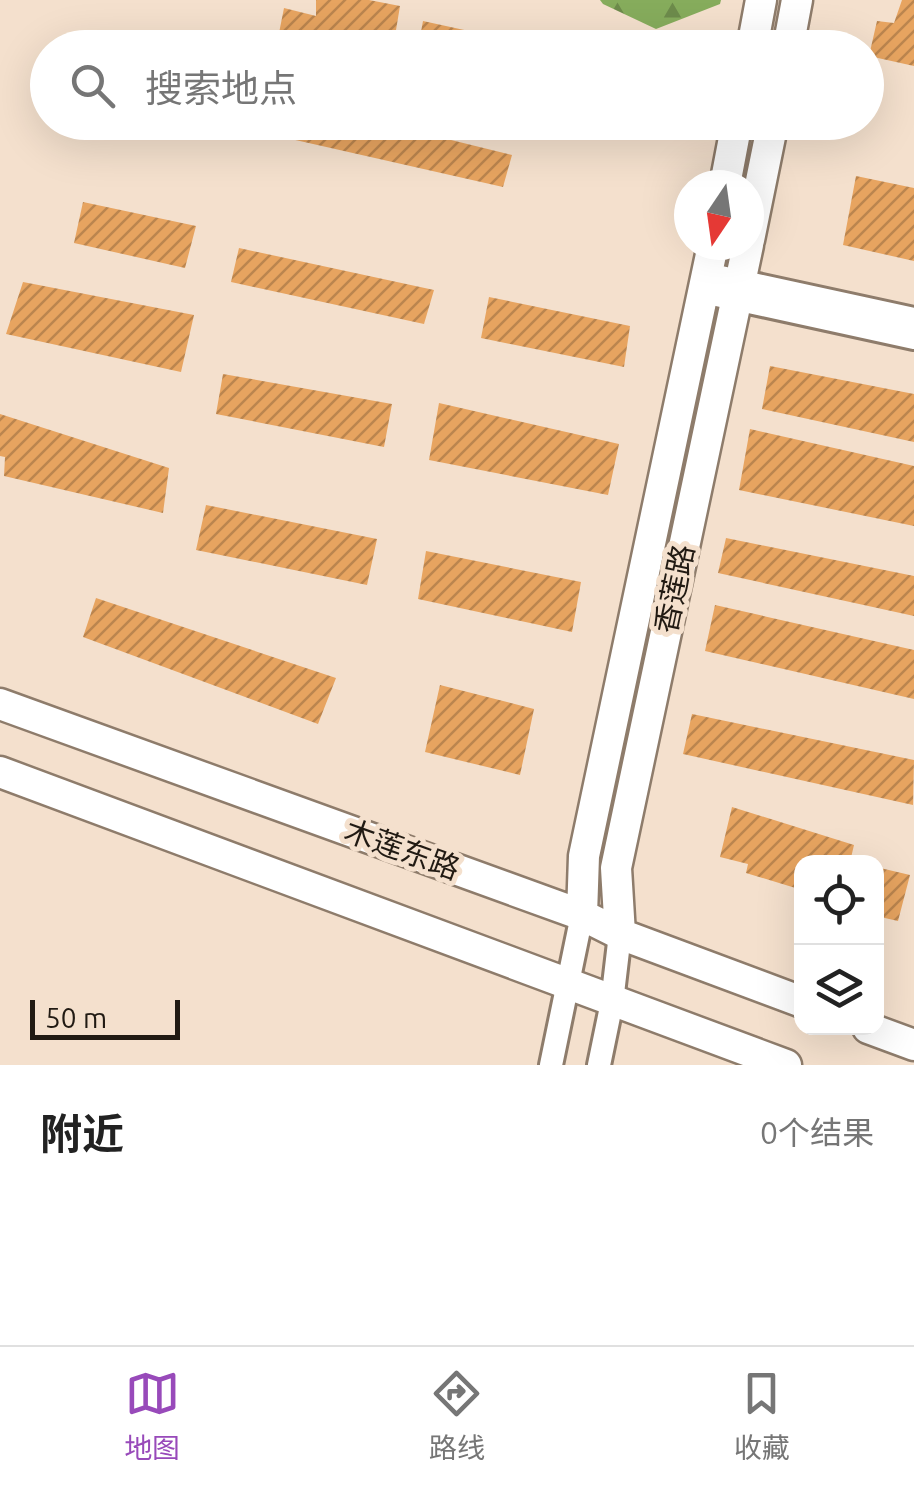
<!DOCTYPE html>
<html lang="zh">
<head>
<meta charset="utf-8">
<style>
	body { margin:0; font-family:Ubuntu,"Noto Sans SC",sans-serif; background:#f6f6f6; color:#222 }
	.controls { position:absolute; right:30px; bottom:30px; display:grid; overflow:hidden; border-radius:20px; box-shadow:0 10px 40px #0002 }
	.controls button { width:90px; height:90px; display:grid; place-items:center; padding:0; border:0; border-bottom:2px solid #e0e0e0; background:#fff; color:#222; font:50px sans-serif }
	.compass { position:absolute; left:674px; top:170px; width:90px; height:90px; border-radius:50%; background:#fff; box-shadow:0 10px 40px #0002; rotate:193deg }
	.scale { position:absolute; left:30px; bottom:25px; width:150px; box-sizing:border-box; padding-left:10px; border:5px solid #211a13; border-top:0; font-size:28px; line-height:35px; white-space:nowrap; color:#211a13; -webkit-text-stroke:8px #f4e0cd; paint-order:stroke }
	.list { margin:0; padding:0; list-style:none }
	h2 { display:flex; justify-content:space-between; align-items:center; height:130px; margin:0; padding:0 40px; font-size:42px }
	h2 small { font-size:32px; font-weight:400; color:#767676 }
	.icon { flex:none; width:55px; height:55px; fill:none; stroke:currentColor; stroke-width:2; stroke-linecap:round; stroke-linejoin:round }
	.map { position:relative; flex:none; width:914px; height:1065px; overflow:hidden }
	.search { position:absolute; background:#fff; box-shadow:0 10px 40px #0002; left:30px; right:30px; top:30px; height:110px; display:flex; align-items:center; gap:25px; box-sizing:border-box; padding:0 35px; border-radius:55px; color:#767676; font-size:38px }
	.sheet { height:280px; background:#fff }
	nav { display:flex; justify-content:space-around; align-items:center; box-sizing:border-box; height:140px; border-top:2px solid #e0e0e0; background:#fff; font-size:28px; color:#767676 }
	nav a { display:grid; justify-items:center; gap:5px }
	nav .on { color:#984aba }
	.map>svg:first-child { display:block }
</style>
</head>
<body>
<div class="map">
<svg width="914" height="1065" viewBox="0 0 914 1065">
	<defs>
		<pattern id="forest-firs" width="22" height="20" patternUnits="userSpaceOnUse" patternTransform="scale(2.5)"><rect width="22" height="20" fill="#86ac5c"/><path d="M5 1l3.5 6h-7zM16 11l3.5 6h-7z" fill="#6d8b4b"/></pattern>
		<pattern id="building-hatch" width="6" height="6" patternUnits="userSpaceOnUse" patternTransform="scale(2.5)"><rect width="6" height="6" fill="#e7a460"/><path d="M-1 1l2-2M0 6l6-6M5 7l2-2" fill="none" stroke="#bb854e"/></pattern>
	</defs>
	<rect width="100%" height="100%" fill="#f4e0cd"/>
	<path fill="url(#forest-firs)" d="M600,0H721L720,4L656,29L603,4Z"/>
	<path fill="url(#building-hatch)" d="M316,0H369L400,6L395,36L368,32L365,48H335L339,33L312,37L306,48H276L284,8L316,16Z
		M902,0H914V66L869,56L877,21L894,23Z
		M423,21L538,46V48H418Z
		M199,122H233L229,136L198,127Z
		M296,122H378L512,155L503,187L291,139Z
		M856,176L914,188V261L843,245Z
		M83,202L196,226L185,268L74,243Z
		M239,248L434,290L424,324L231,282Z
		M23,282L194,315L181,372L6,334Z
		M489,297L630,326L624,367L481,338Z
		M770,366L914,394V442L762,409Z
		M223,374L392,404L384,447L216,414Z
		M439,403L619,444L608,495L429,460Z
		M0,414L169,468L163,513L4,476L5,457L0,456Z
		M750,429L914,466V526L739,490Z
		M206,505L377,539L367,585L196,550Z
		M726,538L914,576V616L718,573Z
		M426,551L581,582L572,632L418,599Z
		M96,598L336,678L318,724L83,637Z
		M715,605L914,650V699L705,651Z
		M440,685L534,709L520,775L425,752Z
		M692,714L914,760L913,805L683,754Z
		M732,807L854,845L850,862H802V890L746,873L748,864L720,857Z
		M876,867L910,875L898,921L876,916Z"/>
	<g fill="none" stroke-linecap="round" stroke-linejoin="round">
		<defs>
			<path id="minor" d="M707,274L914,319
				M703,292L914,338
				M551,1065L582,915
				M599,1065L612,1002L620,934"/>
			<path id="major" d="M752,48L761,0
				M788,48L797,0
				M725,185L737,122
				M749,240L773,122
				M0,704L582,915L620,934L802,1002
				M0,772L786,1065
				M582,915L584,856L713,245
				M620,934L616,868L748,245
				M868,1028L914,1045"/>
		</defs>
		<use href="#minor" stroke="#8e7c6b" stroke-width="28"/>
		<use href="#major" stroke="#8e7c6b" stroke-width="35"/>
		<use href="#minor" stroke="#fff" stroke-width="22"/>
		<use href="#major" stroke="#fff" stroke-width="30"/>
	</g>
	<g text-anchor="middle" stroke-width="10" stroke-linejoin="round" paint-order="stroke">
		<g font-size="30" fill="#211a13" stroke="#f4e0cd">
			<text transform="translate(675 589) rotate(-78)" y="10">香莲路</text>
			<text transform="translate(402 850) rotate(20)" y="10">木莲东路</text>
		</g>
	</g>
</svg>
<div class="controls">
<button><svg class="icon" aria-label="locate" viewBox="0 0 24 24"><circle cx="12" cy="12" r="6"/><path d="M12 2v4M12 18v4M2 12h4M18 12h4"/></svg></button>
<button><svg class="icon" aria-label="layers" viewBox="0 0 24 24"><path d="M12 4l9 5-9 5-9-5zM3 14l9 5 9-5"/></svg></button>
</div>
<svg class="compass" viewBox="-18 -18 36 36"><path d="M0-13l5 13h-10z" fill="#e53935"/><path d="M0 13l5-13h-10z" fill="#767676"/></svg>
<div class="scale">50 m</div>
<div class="search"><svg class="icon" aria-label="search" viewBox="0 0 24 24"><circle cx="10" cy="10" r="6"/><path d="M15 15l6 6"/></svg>搜索地点</div>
</div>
<section class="sheet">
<h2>附近<small>0个结果</small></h2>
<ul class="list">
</ul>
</section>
<nav>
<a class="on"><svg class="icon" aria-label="map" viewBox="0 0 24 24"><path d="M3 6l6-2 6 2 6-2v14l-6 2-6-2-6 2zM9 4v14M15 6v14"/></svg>地图</a>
<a><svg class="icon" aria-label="directions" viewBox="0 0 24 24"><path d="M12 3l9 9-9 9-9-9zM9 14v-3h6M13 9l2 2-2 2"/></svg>路线</a>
<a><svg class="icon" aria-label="saved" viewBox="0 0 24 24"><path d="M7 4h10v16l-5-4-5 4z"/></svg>收藏</a>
</nav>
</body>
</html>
